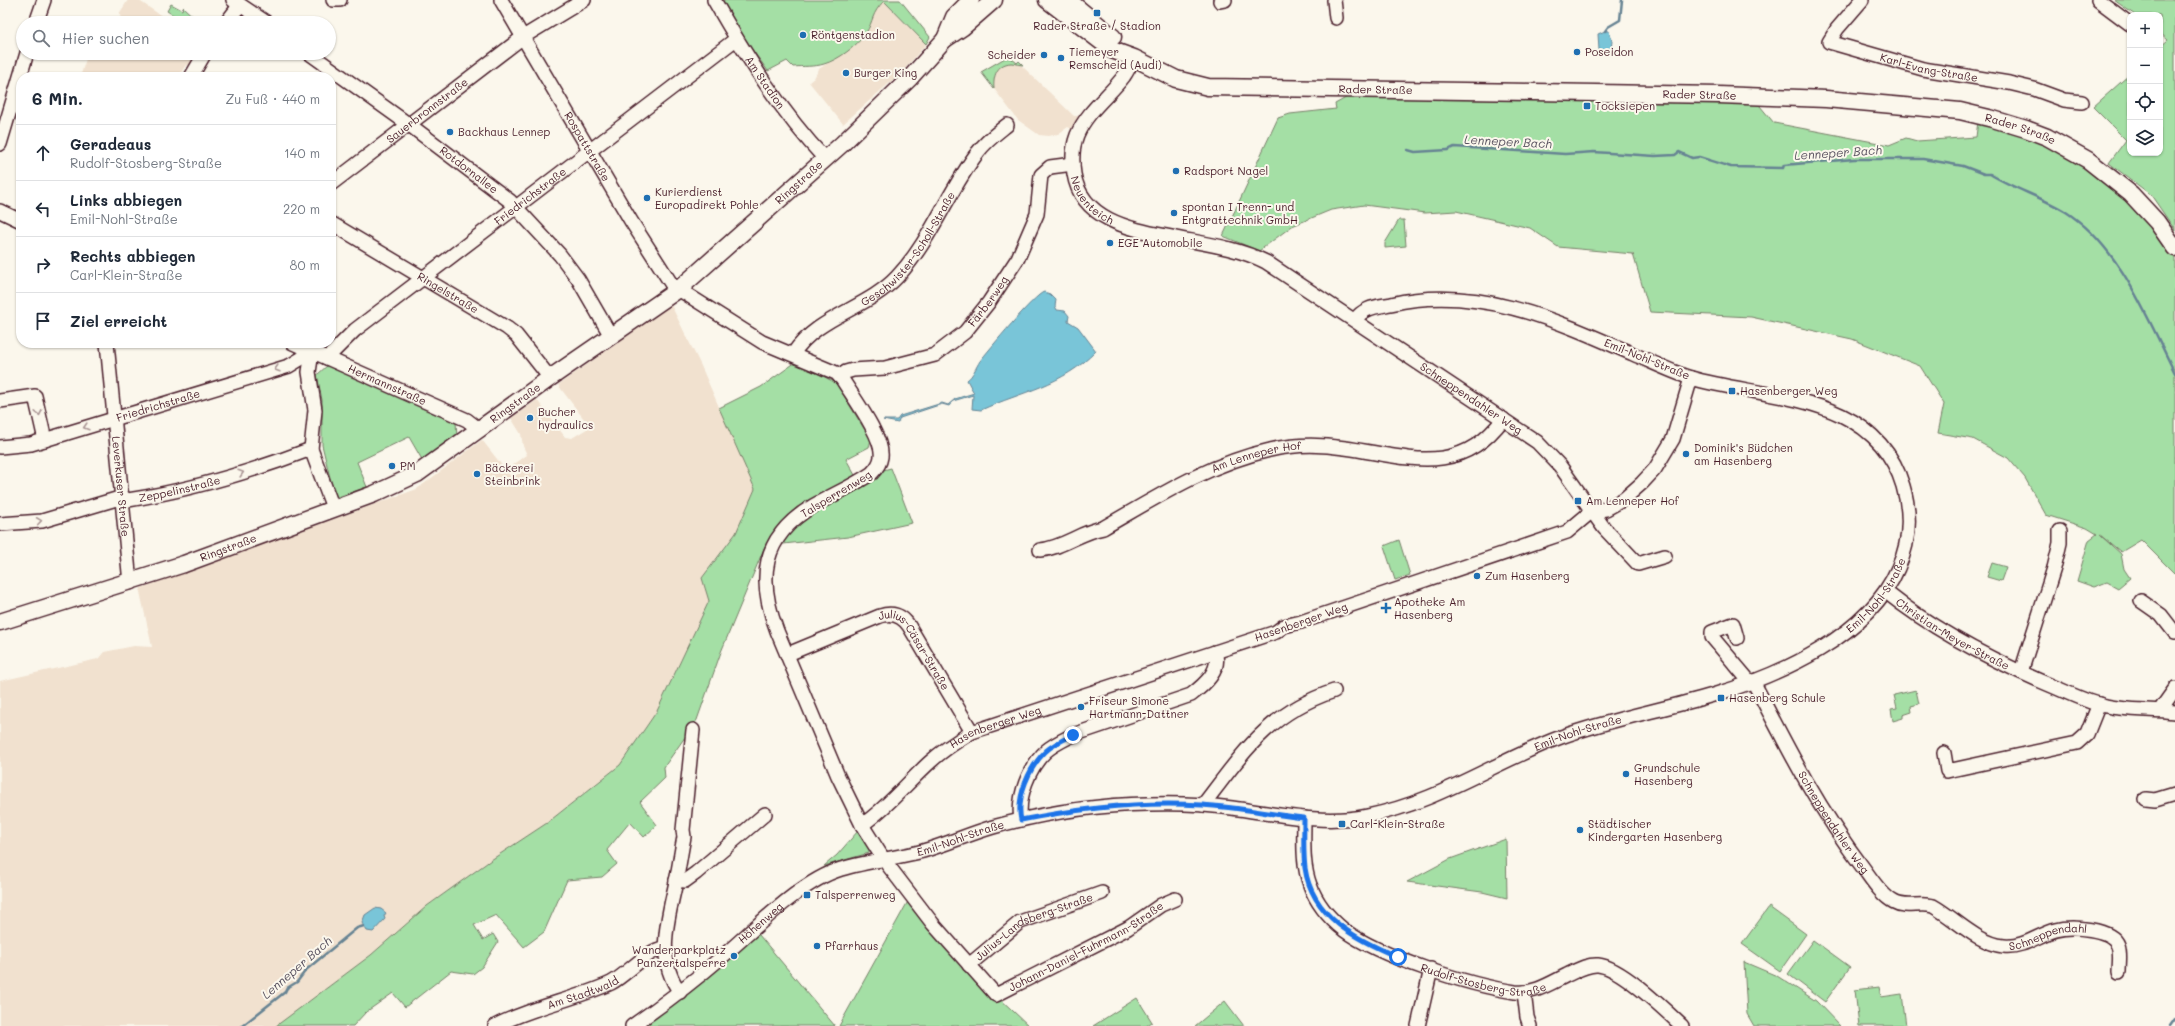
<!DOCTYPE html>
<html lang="de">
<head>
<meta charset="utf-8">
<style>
	body { margin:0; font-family:Mali,sans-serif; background:#f2f2f3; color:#1f2937 }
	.controls { position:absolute; right:12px; top:12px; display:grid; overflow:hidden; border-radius:8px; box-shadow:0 1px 3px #0004 }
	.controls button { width:36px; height:36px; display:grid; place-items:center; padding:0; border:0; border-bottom:1px solid #e0e1e3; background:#fff; color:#1f2937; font:20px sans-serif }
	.stop { position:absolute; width:12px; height:12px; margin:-9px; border:3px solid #1a73e8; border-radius:50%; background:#fff }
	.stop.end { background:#1a73e8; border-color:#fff; box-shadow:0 1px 4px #0008 }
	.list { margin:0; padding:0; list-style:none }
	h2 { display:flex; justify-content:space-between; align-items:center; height:52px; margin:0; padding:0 16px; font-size:17px }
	h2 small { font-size:13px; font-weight:400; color:#747a83 }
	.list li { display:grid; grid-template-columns:26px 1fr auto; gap:12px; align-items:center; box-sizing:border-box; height:56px; padding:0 16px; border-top:1px solid #e0e1e3 }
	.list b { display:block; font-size:15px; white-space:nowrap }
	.list p { margin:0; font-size:13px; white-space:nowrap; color:#747a83 }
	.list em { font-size:13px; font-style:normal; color:#747a83 }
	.icon { flex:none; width:22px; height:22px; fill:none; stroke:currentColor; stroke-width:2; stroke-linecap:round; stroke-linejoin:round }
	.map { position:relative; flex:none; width:2175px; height:1026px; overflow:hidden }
	.search { position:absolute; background:#fff; box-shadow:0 1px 3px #0004; left:16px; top:16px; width:320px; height:44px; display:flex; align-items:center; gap:10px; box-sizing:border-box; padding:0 14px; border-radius:22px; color:#747a83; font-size:15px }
	.panel { position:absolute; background:#fff; box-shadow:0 1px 3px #0004; left:16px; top:72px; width:320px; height:276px; border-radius:16px }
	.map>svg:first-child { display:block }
</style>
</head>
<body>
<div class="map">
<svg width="2175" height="1026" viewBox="0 0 2175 1026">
	<rect width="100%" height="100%" fill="#fbf7ec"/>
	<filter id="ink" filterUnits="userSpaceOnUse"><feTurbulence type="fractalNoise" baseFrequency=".025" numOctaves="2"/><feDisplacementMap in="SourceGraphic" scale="8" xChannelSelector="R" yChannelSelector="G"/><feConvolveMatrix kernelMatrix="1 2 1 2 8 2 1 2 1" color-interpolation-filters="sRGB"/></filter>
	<g filter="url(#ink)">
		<path fill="#f1e1cf" d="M128,0H138L172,23H119L121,14H119Z
			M884,1L926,44L903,71L843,124L809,82L814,78L819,69L858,42L866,33L875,10Z
			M88,53H198L190,66L186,65L178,77H80Z
			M1005,58H1011L1022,66L1074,116H1080L1073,130L1068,127L1058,134L1049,136L1039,135L1018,120L981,72Z
			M671,305L701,366L755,489L736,533L702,578L709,601L657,711L620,765L547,823L491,860L427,906L371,955L276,1026H0V681L98,659L104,652L134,646L152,647L140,592L141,588L417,489L482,440L512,478L519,473L513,465L527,455L523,446L521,434L511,418L537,400L565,437L572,438L590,427L558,385Z"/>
		<path fill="#a4dfa5" stroke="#777f68" d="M722,0H900L930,37L926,44L884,1C871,14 874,20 866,33C857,46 838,60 824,64C815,67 802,66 793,67L787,61L768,71L742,36Z
			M2114,0H2175V230L2151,195L2109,163L2126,140L2093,107L2130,74V153H2160V47L2168,40L2160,33V15H2135Z
			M171,4L182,10L183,7L200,23H185L167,11Z
			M1005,58H1011L1017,63L1019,61L1023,65C1019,65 1015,63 1011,63C996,64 993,77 994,89L981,72Z
			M1353,94L1755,100L1774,123L1889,145L1906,138L1917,141L1976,137L1978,121L2000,127L2071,154L2127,197L2169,247L2175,258V574L2141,540L2121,552L2100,535L2121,554L2124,569L2130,578L2118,588L2107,582L2094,587L2077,581L2089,540L2097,534L2087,528L2046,515L2025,478L2008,458L1973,439L1938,433L1944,404L1920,366L1852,339L1751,317L1650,312L1633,254L1558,247L1530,228L1456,211L1425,213L1364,205L1331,210L1292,226L1259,251L1223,236L1278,118L1290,114L1336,109L1335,104Z
			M1399,220H1404L1406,246L1385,248V243Z
			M796,362L836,383L871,440L869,447L846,459L856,477L891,468L912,523L848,537L765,546L721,652L697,720L664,767L665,778L640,802L657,825L644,837L630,822L607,850L617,864L602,877L567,880L544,932L524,947L496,915L474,925L483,940L493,934L498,942L482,967L473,974L451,971L405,1007L393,993L366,1012L353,1026H276L371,955L427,906L491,860L547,823L620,765L657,711L709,601L702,578L736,533L755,489L719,408L761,387Z
			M329,364L456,422L457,438L424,463L409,437L357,462L367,487L335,498L322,445V400L317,375Z
			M1399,540L1410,575L1395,580L1384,546Z
			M1992,563L2006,567L2001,581L1987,577Z
			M1916,690L1919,704L1911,706L1912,712L1903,715V718L1893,721L1891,709L1897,708L1894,695Z
			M858,831L870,849L869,853L824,866L837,855Z
			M1506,839L1507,898L1482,892L1407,882L1450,859Z
			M911,896L996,995L1029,1026H839Z
			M1769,907L1806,934L1780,971L1742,944Z
			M754,929L835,1026H632Z
			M1813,940L1850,967L1825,1002L1788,974Z
			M1744,962L1777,976L1816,1001L1840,1026H1754L1747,1014Z
			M1879,987L1881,997L1902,994L1906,1026H1859L1855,990Z
			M1137,998L1152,1022L1146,1026H1093Z
			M1225,1001L1244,1026H1195Z"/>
		<path fill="#79c5d8" stroke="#668393" d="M1605,31H1609L1612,41L1611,50H1599L1598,34Z
			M1044,292L1050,294L1056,300L1055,306L1057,310L1065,311L1069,316L1068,321L1078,327L1096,351C1062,386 1023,391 981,410L972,409L973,395L953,401L949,406L942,404L900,418L898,423L883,420H897L900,416L942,403L948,405L955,399L974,393L967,380C973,376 976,367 980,361C988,351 1035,294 1044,292Z
			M375,908L381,909L386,913L384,916L385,919L373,932L367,931L362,923L365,915Z"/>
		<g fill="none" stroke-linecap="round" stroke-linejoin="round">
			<path stroke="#668393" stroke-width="2.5" d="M1605,31L1608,27L1620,20L1622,0
				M1408,150L1415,152L1448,150L1454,147L1565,154L1594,152L1655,156L1675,155L1679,152L1692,158L1699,157L1731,167L1783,168L1784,165L1854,159H1923L1963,166L1984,174H1990C2014,189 2042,197 2066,212C2119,246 2147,317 2175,373
				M242,1026L285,992L287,988L297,982L306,970L346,937L357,928L364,926
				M2170,1026L2175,1019"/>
			<defs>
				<g id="minor">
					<path d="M233,0L267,23"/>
					<path d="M333,0H340"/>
					<path id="s1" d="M501,0L631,221L672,285L762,342L836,373L842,379C853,397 884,438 881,457C880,464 876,469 872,473C853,486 832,495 813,506C761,537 757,579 777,631L838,776L862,825L884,860L933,924L996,995L1128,928L1161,905L1175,899"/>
					<path id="s2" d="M714,0C746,56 781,112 825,159"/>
					<path d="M1334,0L1336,18"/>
					<path id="s3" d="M1862,0L1837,29L1829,42L1923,69L2009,83L2034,89L2064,100L2082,102"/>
					<path d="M2098,0L2130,24"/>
					<path d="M1220,1L1225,0"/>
					<path d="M36,23L44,0"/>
					<path d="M226,23L236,10L238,3"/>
					<path id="s4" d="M309,53L415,129L510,201L560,255L578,279L611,336"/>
					<path id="s5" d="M1134,58C1131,64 1128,70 1124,76C1109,96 1087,111 1077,135C1072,148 1072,161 1074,174C1082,223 1137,230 1176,238C1207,244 1238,248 1266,262L1537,442L1560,466L1604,528L1638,564L1665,556"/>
					<path d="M191,77L205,53"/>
					<path d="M0,144L27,53"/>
					<path id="s6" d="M331,184L523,37L584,0"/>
					<path d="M0,211L21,221"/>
					<path id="s7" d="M331,223L507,328L516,335L550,378"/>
					<path id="s8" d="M107,343L130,583"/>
					<path id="s9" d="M293,343L467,420L480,430"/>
					<path d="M312,352L309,372L315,410L311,449L333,508"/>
					<path id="s10" d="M793,354C817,316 867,309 897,277C931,241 948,191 978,152C986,141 997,133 1007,125"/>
					<path id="s11" d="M327,358L355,330L736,39"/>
					<path id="s12" d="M840,377L846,372L853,370L885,368L935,355L965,332L989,302L1018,258L1037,214L1041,175L1050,167L1073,164"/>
					<path d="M0,401L35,396L45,440"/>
					<path id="s13" d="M0,447L31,444L289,366L312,352"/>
					<path id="s14" d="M0,524L42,521L123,497L128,500C191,490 251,472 311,449"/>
					<path id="s15" d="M1040,550C1063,548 1080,532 1103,528C1157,497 1208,464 1270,450C1294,444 1320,444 1345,448C1405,456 1459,479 1503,419"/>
					<path id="s16" d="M1886,592C1936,632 1993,661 2052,686C2069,693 2088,703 2106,706C2128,711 2152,709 2175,712"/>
					<path d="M2141,601L2161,615L2175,633"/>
					<path d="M1737,638L1733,624L1712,632V637L1750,682"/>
					<path id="s17" d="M788,654L880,616C892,612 902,615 909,626L972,732"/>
					<path d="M2021,672L2054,568L2060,543V531"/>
					<path id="s18" d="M1753,681C1788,749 1817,807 1864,869C1872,880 1882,896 1894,902C1906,909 1920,902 1933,906C1956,919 1977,943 2004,946C2024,948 2039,934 2056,930C2071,926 2112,928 2118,945C2121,953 2119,964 2119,972"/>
					<path d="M2160,710L2175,689"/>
					<path d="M1944,753L1947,771L2077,743L2087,734L2099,704"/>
					<path d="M2146,799L2155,800L2175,794"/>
					<path d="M1203,805C1243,753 1268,713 1334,691"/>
					<path id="s19" d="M1304,818C1304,840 1302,864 1310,885C1316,902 1329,918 1344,930C1380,957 1469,985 1515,992C1534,994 1549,984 1567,975C1576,971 1587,964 1598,965C1621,967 1665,1010 1682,1026"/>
					<path d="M1021,820C1017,797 1029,767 1046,751C1054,744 1063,740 1073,735L1191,695C1204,685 1222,670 1215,652"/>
					<path id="s20" d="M862,825C888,807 907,783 930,762C943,750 957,741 972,732L1276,632L1284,626L1301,622L1567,532L1592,511L1606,509L1624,499L1642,483L1655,469L1673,439L1691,378"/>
					<path d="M676,880L685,881L696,873L765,814"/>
					<path id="s21" d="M969,965L1020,922L1102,893"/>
					<path d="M680,992C655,959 668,919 676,882C679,867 681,852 684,837L683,830L693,730"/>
					<path d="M1524,992L1527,1017L1530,1026"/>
					<path id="s22" d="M495,1026C532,1007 573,1000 611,983C628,974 647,950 664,948"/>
					<path id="s23" d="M632,1026C664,1004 694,981 723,956C756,928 801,881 841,869C868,861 896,858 923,851C947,844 969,834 993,827C1043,813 1096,805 1148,804C1176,803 1204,804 1232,808C1277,814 1322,825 1367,816C1437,803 1496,761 1561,737C1611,719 1663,710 1713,695C1780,675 1869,636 1898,568C1910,542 1911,513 1903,486C1875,392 1767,400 1691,378C1672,372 1652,362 1633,354C1556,320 1477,284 1391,304C1376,307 1364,307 1355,320"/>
					<path d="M1418,1026L1431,969"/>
				</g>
				<g id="major">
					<path id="s24" d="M1047,0L1112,50L1134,58L1176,79L1208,87L1719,95L1826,99L1960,111L1993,119L2026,129L2047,137L2088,160L2131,194L2157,222L2175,248"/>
					<path d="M1068,0L1113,37"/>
					<path d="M945,39L954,17L971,0"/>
					<path id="s25" d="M0,622L184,564L374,494L417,474L550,378L679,289L842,144L910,78L945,39L963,27L994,0"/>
				</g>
			</defs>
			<use href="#minor" stroke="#4a1f2b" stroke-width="16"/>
			<use href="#major" stroke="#4a1f2b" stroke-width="19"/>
			<use href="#minor" stroke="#fbf7ec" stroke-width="13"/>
			<use href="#major" stroke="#fbf7ec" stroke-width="16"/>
		</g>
		<defs><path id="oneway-chevron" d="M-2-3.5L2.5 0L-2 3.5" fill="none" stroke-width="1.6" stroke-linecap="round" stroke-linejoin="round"/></defs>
		<g stroke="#ab9695">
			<use href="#oneway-chevron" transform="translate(277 369) rotate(163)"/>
			<use href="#oneway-chevron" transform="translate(39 413) rotate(78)"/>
			<use href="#oneway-chevron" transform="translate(86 427) rotate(163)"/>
			<use href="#oneway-chevron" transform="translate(241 473) rotate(-17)"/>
			<use href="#oneway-chevron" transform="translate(39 521) rotate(-8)"/>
		</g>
	</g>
	<g fill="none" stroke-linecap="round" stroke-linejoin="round" filter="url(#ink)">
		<path stroke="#1a73e8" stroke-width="5" d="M1073,735C1063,740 1054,744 1046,751C1029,767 1016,797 1021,820C1081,808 1141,801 1202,805C1236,807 1270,814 1304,818C1304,834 1303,852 1305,868C1312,917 1357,940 1398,957"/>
	</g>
	<g fill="#1f6fb2" stroke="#fbf7ec" stroke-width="1.5">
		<rect x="1093" y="9" width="8" height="8" rx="2"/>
		<circle cx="803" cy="35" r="4"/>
		<circle cx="1577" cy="52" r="4"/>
		<circle cx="1044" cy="55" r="4"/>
		<circle cx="1061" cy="58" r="4"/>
		<circle cx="846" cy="73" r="4"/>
		<rect x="1583" y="102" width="8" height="8" rx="2"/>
		<circle cx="450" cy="132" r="4"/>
		<circle cx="1176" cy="171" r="4"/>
		<circle cx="647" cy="198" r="4"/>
		<circle cx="1174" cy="213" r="4"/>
		<circle cx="1110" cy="243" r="4"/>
		<rect x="1728" y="387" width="8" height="8" rx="2"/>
		<circle cx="530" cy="418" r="4"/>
		<circle cx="1686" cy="454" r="4"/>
		<circle cx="392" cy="466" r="4"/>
		<circle cx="477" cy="474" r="4"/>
		<rect x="1574" y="497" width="8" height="8" rx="2"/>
		<circle cx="1477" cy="576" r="4"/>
		<path d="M1384 602h4v4h4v4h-4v4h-4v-4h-4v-4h4z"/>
		<rect x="1717" y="694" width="8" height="8" rx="2"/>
		<circle cx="1081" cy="707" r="4"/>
		<circle cx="1626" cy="774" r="4"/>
		<rect x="1338" y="820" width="8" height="8" rx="2"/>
		<circle cx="1580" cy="830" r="4"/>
		<rect x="803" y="891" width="8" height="8" rx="2"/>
		<circle cx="817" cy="946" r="4"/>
		<circle cx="734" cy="956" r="4"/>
	</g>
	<g text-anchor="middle" stroke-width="4" stroke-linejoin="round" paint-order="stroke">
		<g font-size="11" fill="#4a1f2b" stroke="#fbf7ec" text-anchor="start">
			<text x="1097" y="30" text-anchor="middle">Rader Straße / Stadion</text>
			<text x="811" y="39">Röntgenstadion</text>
			<text x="1069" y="56">Tiemeyer<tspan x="1069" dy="13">Remscheid (Audi)</tspan></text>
			<text x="1585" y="56">Poseidon</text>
			<text x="1036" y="59" text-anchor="end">Scheider</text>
			<text x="854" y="77">Burger King</text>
			<text x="1595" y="110">Tocksiepen</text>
			<text x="458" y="136">Backhaus Lennep</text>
			<text x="1184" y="175">Radsport Nagel</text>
			<text x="655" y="196">Kurierdienst<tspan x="655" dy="13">Europadirekt Pohle</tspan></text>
			<text x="1182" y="211">spontan I Trenn- und<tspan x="1182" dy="13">Entgrattechnik GmbH</tspan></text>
			<text x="1118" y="247">EGE Automobile</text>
			<text x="1740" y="395">Hasenberger Weg</text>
			<text x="538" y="416">Bucher<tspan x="538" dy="13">hydraulics</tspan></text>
			<text x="1694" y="452">Dominik‘s Büdchen<tspan x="1694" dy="13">am Hasenberg</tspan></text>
			<text x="400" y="470">PM</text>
			<text x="485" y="472">Bäckerei<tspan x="485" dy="13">Steinbrink</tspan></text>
			<text x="1586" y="505">Am Lenneper Hof</text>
			<text x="1485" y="580">Zum Hasenberg</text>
			<text x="1394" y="606">Apotheke Am<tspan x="1394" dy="13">Hasenberg</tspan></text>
			<text x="1729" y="702">Hasenberg Schule</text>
			<text x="1089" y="705">Friseur Simone<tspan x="1089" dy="13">Hartmann-Dattner</tspan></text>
			<text x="1634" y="772">Grundschule<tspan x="1634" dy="13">Hasenberg</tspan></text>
			<text x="1350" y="828">Carl-Klein-Straße</text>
			<text x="1588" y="828">Städtischer<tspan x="1588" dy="13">Kindergarten Hasenberg</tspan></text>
			<text x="815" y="899">Talsperrenweg</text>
			<text x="825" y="950">Pfarrhaus</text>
			<text x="726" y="954" text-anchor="end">Wanderparkplatz<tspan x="726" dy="13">Panzertalsperre</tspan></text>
		</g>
		<g font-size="11" fill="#4a1f2b" stroke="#fbf7ec">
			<text dy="4" stroke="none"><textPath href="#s3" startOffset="157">Karl-Evang-Straße</textPath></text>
			<text dy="4" stroke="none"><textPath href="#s2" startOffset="97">Am Stadion</textPath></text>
			<text dy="4" stroke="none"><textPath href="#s24" startOffset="353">Rader Straße</textPath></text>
			<text dy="4" stroke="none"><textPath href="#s24" startOffset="677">Rader Straße</textPath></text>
			<text dy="4" stroke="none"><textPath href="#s6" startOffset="121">Sauerbronnstraße</textPath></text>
			<text dy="4" stroke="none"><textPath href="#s24" startOffset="1001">Rader Straße</textPath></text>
			<text dy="4" stroke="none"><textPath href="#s1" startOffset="170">Rospattstraße</textPath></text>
			<text dy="4" stroke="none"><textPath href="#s4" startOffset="198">Rotdornallee</textPath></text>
			<text dy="4" stroke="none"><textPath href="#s25" startOffset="924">Ringstraße</textPath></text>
			<text dy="4" stroke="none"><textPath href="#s11" startOffset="260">Friedrichstraße</textPath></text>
			<text dy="4" stroke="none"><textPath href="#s5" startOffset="169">Neuenteich</textPath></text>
			<text dy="4" stroke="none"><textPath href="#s10" startOffset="159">Geschwister-Scholl-Straße</textPath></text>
			<text dy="4" stroke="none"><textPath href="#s7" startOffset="136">Ringelstraße</textPath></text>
			<text dy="4" stroke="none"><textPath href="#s12" startOffset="175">Färberweg</textPath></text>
			<text transform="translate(1647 359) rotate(22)" y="4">Emil-Nohl-Straße</text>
			<text dy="4" stroke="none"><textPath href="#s9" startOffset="103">Hermannstraße</textPath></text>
			<text dy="4" stroke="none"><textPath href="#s5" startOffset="605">Schneppendahler Weg</textPath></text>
			<text dy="4" stroke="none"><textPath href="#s25" startOffset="564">Ringstraße</textPath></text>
			<text dy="4" stroke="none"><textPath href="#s13" startOffset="164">Friedrichstraße</textPath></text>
			<text dy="4" stroke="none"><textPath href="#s15" startOffset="237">Am Lenneper Hof</textPath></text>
			<text dy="4" stroke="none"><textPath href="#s8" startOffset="144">Leverkuser Straße</textPath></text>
			<text dy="4" stroke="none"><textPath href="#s14" startOffset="185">Zeppelinstraße</textPath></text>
			<text transform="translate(836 494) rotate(-31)" y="4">Talsperrenweg</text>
			<text dy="4" stroke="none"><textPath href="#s25" startOffset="240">Ringstraße</textPath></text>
			<text dy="4" stroke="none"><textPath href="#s23" startOffset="1361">Emil-Nohl-Straße</textPath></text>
			<text transform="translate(1301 622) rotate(-19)" y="4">Hasenberger Weg</text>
			<text dy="4" stroke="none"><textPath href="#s16" startOffset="79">Christian-Meyer-Straße</textPath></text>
			<text dy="4" stroke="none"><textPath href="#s17" startOffset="152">Julius-Cäsar-Straße</textPath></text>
			<text dy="4" stroke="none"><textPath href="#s20" startOffset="168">Hasenberger Weg</textPath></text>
			<text dy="4" stroke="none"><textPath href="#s23" startOffset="1025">Emil-Nohl-Straße</textPath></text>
			<text dy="4" stroke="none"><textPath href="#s18" startOffset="163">Schneppendahler Weg</textPath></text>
			<text dy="4" stroke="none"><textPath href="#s23" startOffset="386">Emil-Nohl-Straße</textPath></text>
			<text dy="4" stroke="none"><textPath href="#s23" startOffset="165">Höhenweg</textPath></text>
			<text dy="4" stroke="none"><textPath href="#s21" startOffset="77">Julius-Landsberg-Straße</textPath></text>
			<text dy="4" stroke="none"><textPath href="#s18" startOffset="431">Schneppendahl</textPath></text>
			<text dy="4" stroke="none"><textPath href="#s1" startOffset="1378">Johann-Daniel-Fuhrmann-Straße</textPath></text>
			<text dy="4" stroke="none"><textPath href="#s19" startOffset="275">Rudolf-Stosberg-Straße</textPath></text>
			<text dy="4" stroke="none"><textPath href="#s22" startOffset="94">Am Stadtwald</textPath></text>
		</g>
		<g font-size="12" font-style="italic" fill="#58515f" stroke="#fbf7ec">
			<text transform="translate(1508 142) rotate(3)" y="4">Lenneper Bach</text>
			<text transform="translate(1838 153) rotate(-4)" y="4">Lenneper Bach</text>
			<text transform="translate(297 968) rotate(-41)" y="4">Lenneper Bach</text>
		</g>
	</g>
</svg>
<div class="controls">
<button>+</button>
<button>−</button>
<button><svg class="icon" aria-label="locate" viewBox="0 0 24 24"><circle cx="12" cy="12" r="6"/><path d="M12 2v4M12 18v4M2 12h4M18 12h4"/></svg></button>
<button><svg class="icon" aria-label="layers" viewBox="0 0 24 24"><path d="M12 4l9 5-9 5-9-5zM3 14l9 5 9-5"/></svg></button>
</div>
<div class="stop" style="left:1398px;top:957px"></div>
<div class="stop end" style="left:1073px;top:735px"></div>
<div class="search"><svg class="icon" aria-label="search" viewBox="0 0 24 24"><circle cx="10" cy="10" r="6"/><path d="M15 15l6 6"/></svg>Hier suchen</div>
<section class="panel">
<h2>6 Min.<small>Zu Fuß · 440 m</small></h2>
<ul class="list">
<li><svg class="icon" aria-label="ahead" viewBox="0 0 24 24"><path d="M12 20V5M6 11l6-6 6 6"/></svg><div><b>Geradeaus</b><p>Rudolf-Stosberg-Straße</p></div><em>140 m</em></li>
<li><svg class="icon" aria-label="left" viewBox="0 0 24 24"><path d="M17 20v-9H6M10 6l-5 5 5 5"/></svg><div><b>Links abbiegen</b><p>Emil-Nohl-Straße</p></div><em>220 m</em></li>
<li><svg class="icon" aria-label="right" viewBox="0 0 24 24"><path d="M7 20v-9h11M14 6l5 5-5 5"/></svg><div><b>Rechts abbiegen</b><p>Carl-Klein-Straße</p></div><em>80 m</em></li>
<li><svg class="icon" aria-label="arrive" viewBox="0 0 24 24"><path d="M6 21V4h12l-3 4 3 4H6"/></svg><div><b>Ziel erreicht</b></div></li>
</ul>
</section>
</div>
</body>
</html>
